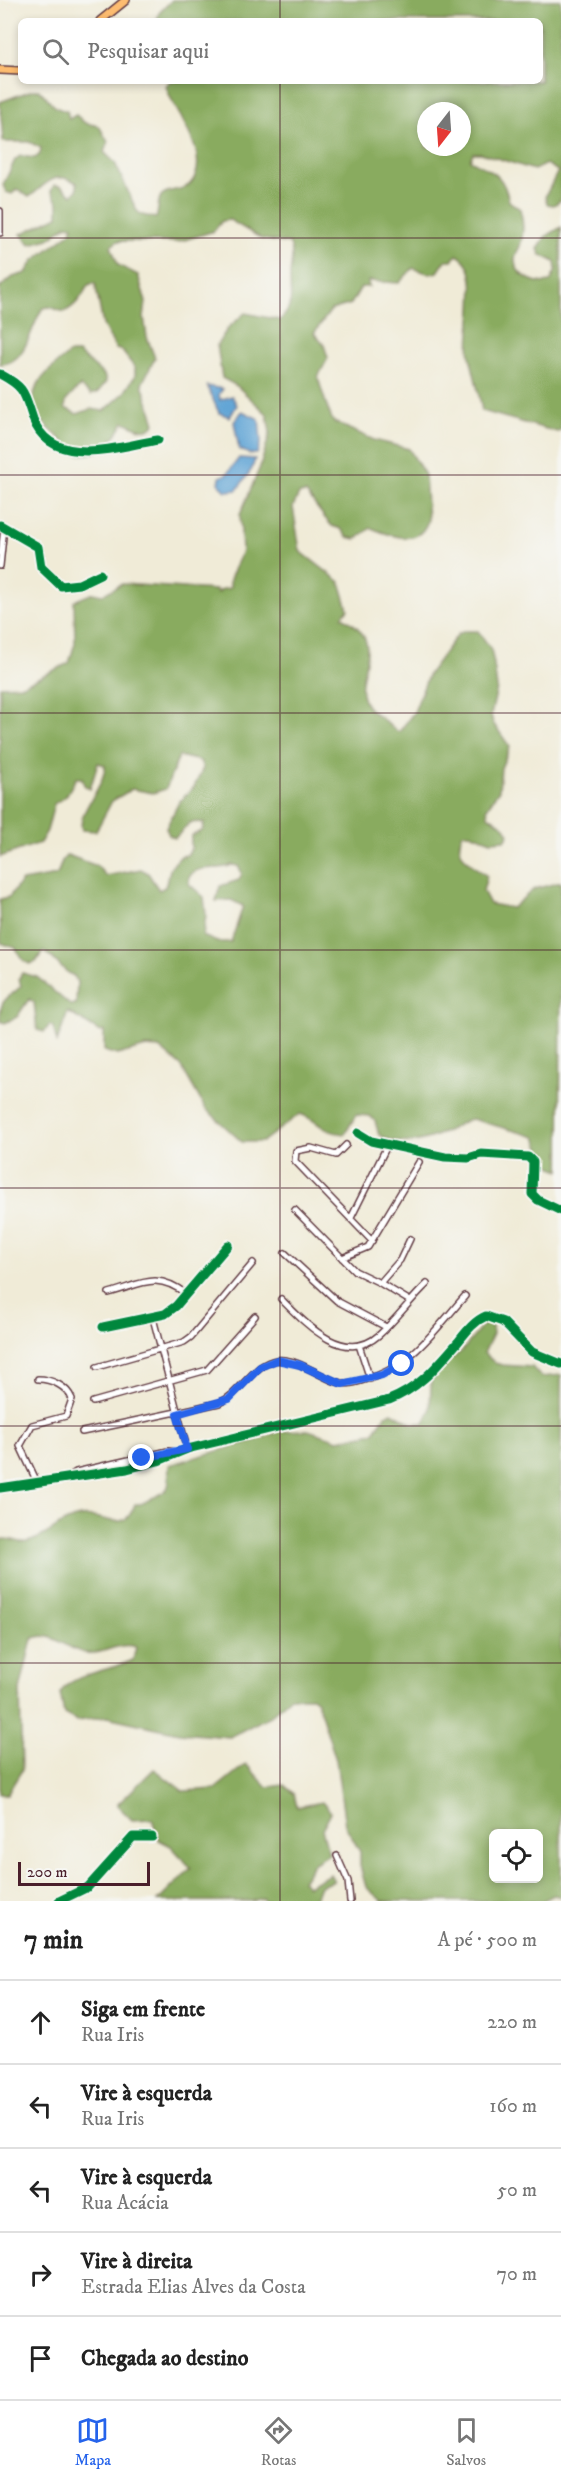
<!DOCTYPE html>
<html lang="pt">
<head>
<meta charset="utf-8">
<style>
	body { margin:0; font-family:"IM FELL DW Pica",serif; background:#f2f2f2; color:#222 }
	.controls { position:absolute; right:18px; bottom:18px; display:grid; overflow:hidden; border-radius:9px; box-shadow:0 3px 9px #0003 }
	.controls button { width:54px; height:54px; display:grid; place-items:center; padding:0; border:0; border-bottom:2px solid #e0e0e0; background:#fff; color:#222; font:30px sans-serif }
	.compass { position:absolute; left:417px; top:102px; width:54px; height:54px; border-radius:50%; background:#fff; box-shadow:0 3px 9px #0003; rotate:197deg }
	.scale { position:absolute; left:18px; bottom:15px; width:132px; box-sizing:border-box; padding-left:6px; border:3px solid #4a1f2b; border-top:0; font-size:16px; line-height:21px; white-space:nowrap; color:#4a1f2b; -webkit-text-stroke:4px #f6f6f2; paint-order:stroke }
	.stop { position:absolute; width:18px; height:18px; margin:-14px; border:4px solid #2563eb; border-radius:50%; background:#fff }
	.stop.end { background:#2563eb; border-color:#fff; box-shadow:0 2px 6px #0008 }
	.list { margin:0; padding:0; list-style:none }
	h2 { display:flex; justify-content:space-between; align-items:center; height:78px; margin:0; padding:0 24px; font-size:26px }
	h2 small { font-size:20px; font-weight:400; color:#767676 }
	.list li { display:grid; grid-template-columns:39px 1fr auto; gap:18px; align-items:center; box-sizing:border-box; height:84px; padding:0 24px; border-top:2px solid #e0e0e0 }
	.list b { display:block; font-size:22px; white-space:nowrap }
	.list p { margin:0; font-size:20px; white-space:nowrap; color:#767676 }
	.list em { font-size:20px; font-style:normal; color:#767676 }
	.icon { flex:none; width:33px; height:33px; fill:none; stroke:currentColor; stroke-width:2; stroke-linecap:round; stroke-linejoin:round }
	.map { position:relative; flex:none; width:561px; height:1901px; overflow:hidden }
	.search { position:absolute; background:#fff; box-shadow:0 3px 9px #0003; left:18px; right:18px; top:18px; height:66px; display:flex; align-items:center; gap:15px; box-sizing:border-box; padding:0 21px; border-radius:9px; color:#767676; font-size:22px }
	.sheet { height:498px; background:#fff }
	nav { display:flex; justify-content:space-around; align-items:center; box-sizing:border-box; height:84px; border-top:2px solid #e0e0e0; background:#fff; font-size:16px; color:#767676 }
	nav a { display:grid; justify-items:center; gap:3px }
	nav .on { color:#2563eb }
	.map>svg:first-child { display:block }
</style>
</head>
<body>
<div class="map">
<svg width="561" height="1901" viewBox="0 0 561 1901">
	<rect width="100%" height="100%" fill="#f6f6f2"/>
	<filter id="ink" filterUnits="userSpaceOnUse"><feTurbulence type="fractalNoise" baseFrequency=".0167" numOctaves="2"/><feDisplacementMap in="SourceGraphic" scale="12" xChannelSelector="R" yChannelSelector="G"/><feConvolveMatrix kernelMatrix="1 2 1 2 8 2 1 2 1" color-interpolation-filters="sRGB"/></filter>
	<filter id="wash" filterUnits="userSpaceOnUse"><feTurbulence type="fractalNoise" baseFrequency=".008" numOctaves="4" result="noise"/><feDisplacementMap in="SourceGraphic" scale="24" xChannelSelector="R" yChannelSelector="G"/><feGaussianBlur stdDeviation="1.35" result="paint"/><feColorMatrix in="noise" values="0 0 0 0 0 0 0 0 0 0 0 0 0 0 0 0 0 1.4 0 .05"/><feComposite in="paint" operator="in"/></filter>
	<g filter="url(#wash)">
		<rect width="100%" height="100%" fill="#f0ebd7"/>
		<path fill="#89ab5f" stroke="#6a6545" stroke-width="1.5" fill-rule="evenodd" d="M172,0H561V200L554,205L547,204L545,197L558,171L546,164L534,170L481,153H473L470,160C494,173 503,173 509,201L520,209C524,222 524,234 520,246C518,251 515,255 515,259C514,276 537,285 550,282L556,270L555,262L541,255L538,249L545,237L561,227V431L557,432L482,411C479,392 474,375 470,356C465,332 486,268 457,255L452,260H446L438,272L430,274L413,268L399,283L368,281L369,287H361L351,304L331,310L314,333L324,345L328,358L318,377C320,385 330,418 334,422L374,440L409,449L425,475L428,520C420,548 391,536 371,528L356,539L347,537L341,529L332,526L325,518L306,493L299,494L293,507L300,551L340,582L348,609L342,617C393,643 347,678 367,706C370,711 376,714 381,718C387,723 392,729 399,732L414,712L429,673L458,634L465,631H478L491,649L494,664L497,688L491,715L493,723L510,747L501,768L499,790L487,808L488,815L505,827L509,834L505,840L491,841L470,833H463C451,855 473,865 487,876L483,891L490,904L512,908L534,889L561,882L560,1170L546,1164L536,1137L472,1119C464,1120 459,1125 451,1129C427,1141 403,1149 379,1135L375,1121L370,1116L356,1115L345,1134C318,1131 319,1120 300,1114L262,1142H242L205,1108L181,1066L159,1048L146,1047L117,1055L104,1051V1031L100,1032L68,1012L57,1042L53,1027L50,1025L44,1032L37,1030L34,1002L29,999L17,1017L5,1023L0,1021C0,997 6,1001 21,986L19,979L22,973L37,977L70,1005L76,1004L77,982L74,976C60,970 56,958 43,951L36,962L29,964L23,960L16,948L1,943L0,899L9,897L22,881L57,875L62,861L67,855L97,866L106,876L141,869L148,873L159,890L165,887L171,867L181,856L187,855L191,849V836L203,830L204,823L191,822L175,838L169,835L166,828L179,802L194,787L203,768L200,761L179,756L166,789L153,793L132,789L112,801L96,831L82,830C76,812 105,788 105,765L98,763L90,789L84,785L82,778H76L66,796L54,804L47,831L40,843L0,857V686L23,685L69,663L75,643L74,601L93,593L102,595L122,584L216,590L218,593L222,589L230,588V579L242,551L240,515L260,467L270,433L267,414L237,386L222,378L217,345L228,328L245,313L280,320C296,305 289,292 290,274C291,263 294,255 290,244L262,239L230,220L222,221L214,231L178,242L118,241L111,246L118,265L138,275L146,302L144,317L147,337L155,358L142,384L155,423C145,436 136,426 124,422C114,441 99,458 76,454C66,442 52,433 42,421C18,393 49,369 70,353H78L104,375L106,382L97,393L91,395L80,386L66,401L65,408L77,414L91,409L104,411L124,393L135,376V368L122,351L116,349L103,325L95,283L88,285C82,297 76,306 64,312L50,307L43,308C31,324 27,365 0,364V287L13,277L26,273L33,261L71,232L73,226L67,225L49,239L30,244L21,234L58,216V203L51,191L54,185L61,186L72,195L77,190V183C54,169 45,186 29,197L17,189L12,194L6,192L3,185L15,160L20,156L35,158L40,154L41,148L29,142H3L0,102L32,90H39C50,98 53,111 67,110L69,119L76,115L85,123L99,126L108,142L104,152L115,163L137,211L142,215L156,218C159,211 157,202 161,196C167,188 182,192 190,184C213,159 178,117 168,92L166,86L170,81H540V21H157L159,13ZM426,111H462V147H426ZM232,865L238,866L242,873L239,880L220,886L216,901L231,900L243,906L231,942H217L203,936L206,915L204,897L189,884V877C199,863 218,872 232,865Z
			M484,1324L492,1326L493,1334L484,1353L495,1363L502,1365L532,1367L541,1377L561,1375V1897L554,1895L542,1901H382L366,1887L360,1866V1852L345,1825L336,1760L317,1701L312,1697H291L270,1716L230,1737L179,1733L107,1717L77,1721L64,1714L60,1693C72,1673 113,1670 133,1660L136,1647C117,1641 103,1656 85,1653C67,1650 51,1629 32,1639L20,1690L22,1770L7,1794H0V1540C10,1536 17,1544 27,1542C47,1538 60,1520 80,1517C103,1512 124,1537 135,1504C142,1505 146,1501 152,1498C175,1489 167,1484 169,1465L259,1439L280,1431L308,1430L338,1440L373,1433L386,1415L392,1412L411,1423H424L430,1410L431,1382L436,1369L462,1351ZM494,1834H538V1878H494Z
			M246,1764L267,1787L284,1785L294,1794L297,1807L322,1802L331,1812L322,1829L329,1854L313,1864L302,1881L308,1886L330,1874L334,1881L320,1886L314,1901H264L263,1898L252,1901H158L191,1868L171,1846L159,1840L152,1819L132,1820L117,1805L154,1769L183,1791L215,1789Z"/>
		<path fill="#61a4d5" stroke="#566280" stroke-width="1.5" d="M207,386L223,389L219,394L220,400L232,396L237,405L230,417L219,413Z
			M242,411L259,419L261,441L257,454H249L239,449L234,422Z
			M239,458L255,459L252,469L237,490L226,491L219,484L220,477L227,474Z"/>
	</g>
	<g filter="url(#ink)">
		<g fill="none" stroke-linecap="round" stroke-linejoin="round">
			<defs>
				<path id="minor" d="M0,211V233
					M0,374C26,388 24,393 33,419C52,470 120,446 158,440
					M0,525L38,547L41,567L61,586L79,584L100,574
					M0,566L4,527
					M358,1133L371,1141L445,1157L468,1158L481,1154L528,1157L533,1162L532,1194L538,1200L561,1211
					M346,1145L336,1155L311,1148L296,1151L295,1161L372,1241
					M295,1210L355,1271L380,1283L410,1301
					M351,1218L385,1150
					M285,1253L337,1301L386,1327
					M342,1258L368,1247L419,1162
					M380,1283L400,1260L410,1239
					M109,1293C142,1284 156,1271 186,1294
					M281,1299C305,1323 344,1366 379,1335C396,1320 410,1300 427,1284
					M153,1318L187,1449
					M103,1327L165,1314L176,1306L228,1245
					M359,1345L370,1379
					M97,1367L184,1342L191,1337L253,1263
					M93,1402L207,1370L255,1316
					M82,1432L219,1403C241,1394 253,1363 277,1360C298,1358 318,1376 337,1382C347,1385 355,1383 364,1380C410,1368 435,1330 465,1296
					M68,1477L76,1472L168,1451L176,1452
					M37,1482L20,1446L32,1425L66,1416L72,1399C67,1386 51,1379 38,1379
					M0,1488L127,1469L158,1461L187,1449L389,1400C420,1388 437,1366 458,1342C466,1332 474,1321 486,1316L503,1322L532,1352L561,1364
					M337,1856L348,1881L350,1901
					M59,1901L88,1887L133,1837H152"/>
				<path id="major" d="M100,21L126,0
					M0,70L21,71"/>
			</defs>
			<use href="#minor" stroke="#633e45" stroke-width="8"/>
			<use href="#major" stroke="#633e45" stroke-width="10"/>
			<use href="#minor" stroke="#fff" stroke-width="5"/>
			<use href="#major" stroke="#fdbc70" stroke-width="7"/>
			<defs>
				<path id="cycleway" d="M0,374C26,388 24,393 33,419C52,470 120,446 158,440
					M0,525L38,547L41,567L61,586L79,584L100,574
					M358,1133L371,1141L445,1157L468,1158L481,1154L528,1157L533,1162L532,1194L538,1200L561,1211
					M103,1327L165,1314L176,1306L228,1245
					M0,1488L127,1469L158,1461L187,1449L389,1400C420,1388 437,1366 458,1342C466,1332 474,1321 486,1316L503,1322L532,1352L561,1364
					M59,1901L88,1887L133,1837H152"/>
			</defs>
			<use href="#cycleway" stroke="#f6f6f2" stroke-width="13"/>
			<use href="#cycleway" stroke="#00873e" stroke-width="9"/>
		</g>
	</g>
	<g fill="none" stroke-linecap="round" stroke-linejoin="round" filter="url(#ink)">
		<path stroke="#2563eb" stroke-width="8" d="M142,1458L187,1449L177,1414L229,1399L260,1367L277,1360L300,1365L342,1384L382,1375L402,1364"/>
	</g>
	<path fill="none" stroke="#4a1f2b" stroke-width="1.5" stroke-opacity="0.55" d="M280,0V21M280,81V1901M0,238H561M0,475H561M0,713H561M0,950H561M0,1188H561M0,1426H561M0,1663H561"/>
</svg>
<div class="controls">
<button><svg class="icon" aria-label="locate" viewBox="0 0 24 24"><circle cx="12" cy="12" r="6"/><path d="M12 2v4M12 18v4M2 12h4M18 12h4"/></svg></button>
</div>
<svg class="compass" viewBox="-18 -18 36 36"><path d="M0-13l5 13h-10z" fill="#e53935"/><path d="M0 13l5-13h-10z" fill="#767676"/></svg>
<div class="scale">200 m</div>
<div class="stop" style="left:402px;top:1364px"></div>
<div class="stop end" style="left:142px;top:1458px"></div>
<div class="search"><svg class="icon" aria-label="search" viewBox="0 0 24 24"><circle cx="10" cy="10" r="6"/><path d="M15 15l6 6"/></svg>Pesquisar aqui</div>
</div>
<section class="sheet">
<h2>7 min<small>A pé · 500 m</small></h2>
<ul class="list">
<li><svg class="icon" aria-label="ahead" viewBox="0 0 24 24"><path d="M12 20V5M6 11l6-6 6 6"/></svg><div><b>Siga em frente</b><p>Rua Iris</p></div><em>220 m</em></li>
<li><svg class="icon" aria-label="left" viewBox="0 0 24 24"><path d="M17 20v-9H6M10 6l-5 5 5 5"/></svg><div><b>Vire à esquerda</b><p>Rua Iris</p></div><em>160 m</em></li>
<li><svg class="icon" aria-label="left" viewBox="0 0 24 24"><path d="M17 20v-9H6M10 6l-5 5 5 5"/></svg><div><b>Vire à esquerda</b><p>Rua Acácia</p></div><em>50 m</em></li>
<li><svg class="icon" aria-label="right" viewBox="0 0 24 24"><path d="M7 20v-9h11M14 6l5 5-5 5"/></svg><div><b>Vire à direita</b><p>Estrada Elias Alves da Costa</p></div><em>70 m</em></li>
<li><svg class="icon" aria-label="arrive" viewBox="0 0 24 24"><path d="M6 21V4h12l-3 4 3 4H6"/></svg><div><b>Chegada ao destino</b></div></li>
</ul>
</section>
<nav>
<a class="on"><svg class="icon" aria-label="map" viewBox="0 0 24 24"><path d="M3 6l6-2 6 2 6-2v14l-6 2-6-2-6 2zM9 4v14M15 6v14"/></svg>Mapa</a>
<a><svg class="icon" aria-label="directions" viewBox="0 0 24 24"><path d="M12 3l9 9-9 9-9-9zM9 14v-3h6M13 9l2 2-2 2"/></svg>Rotas</a>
<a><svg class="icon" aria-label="saved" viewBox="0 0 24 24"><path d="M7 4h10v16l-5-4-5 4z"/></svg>Salvos</a>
</nav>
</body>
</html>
